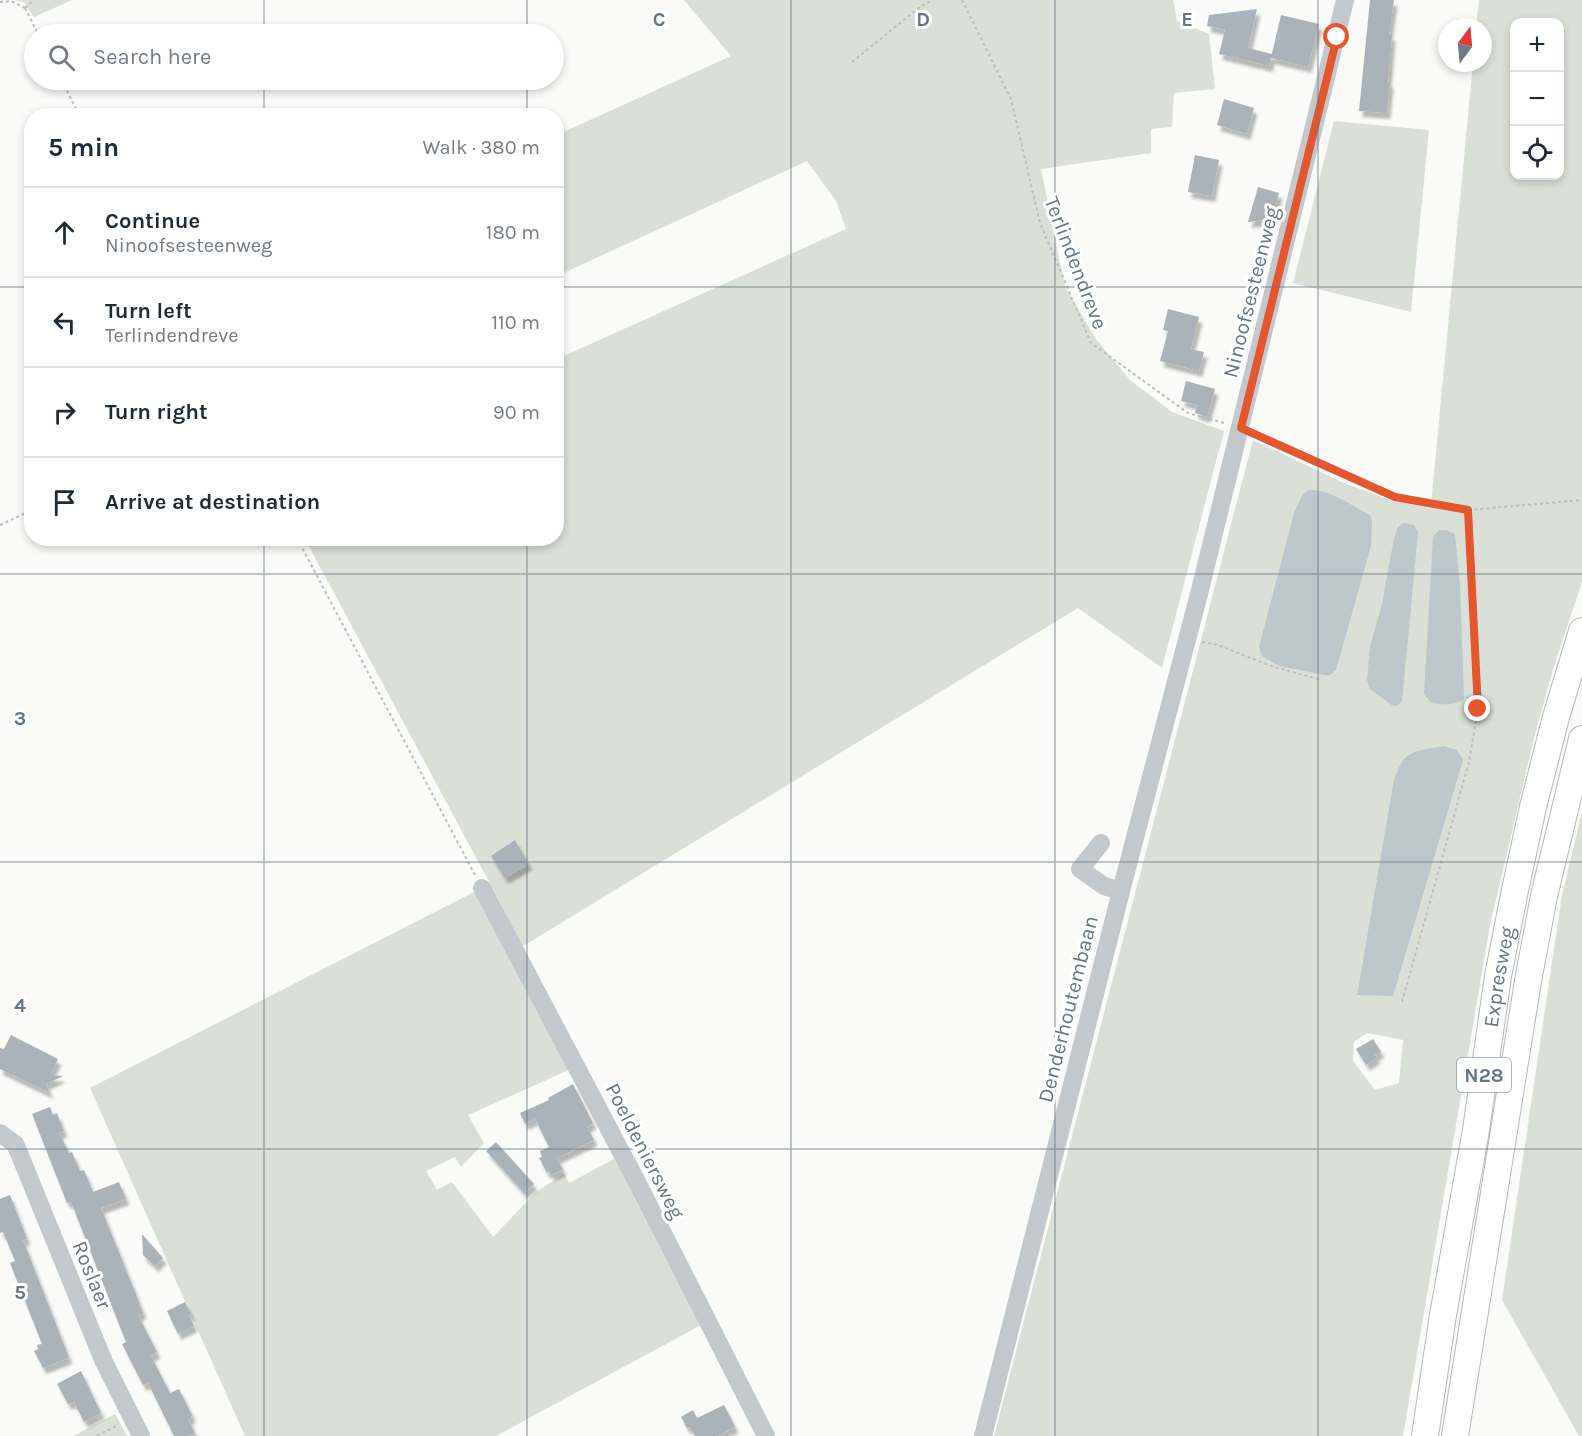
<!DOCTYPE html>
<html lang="en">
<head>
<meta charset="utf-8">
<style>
	body { margin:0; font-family:Karla,sans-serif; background:#f6f6f7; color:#1f2937 }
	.controls { position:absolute; right:18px; top:18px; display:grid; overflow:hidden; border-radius:12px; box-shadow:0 3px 9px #0003 }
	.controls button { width:54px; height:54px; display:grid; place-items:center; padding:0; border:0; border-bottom:2px solid #e0e1e3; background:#fff; color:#1f2937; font:30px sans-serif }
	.compass { position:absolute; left:1438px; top:18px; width:54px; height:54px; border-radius:50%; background:#fff; box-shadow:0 3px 9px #0003; rotate:16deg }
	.stop { position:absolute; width:18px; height:18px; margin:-14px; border:4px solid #e4572e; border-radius:50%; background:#fff }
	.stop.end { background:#e4572e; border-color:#fff; box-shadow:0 2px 6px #0008 }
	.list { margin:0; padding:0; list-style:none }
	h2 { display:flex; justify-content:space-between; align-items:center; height:78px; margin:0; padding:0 24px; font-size:26px }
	h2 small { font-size:20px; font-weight:400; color:#747a83 }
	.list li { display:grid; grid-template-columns:39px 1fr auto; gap:18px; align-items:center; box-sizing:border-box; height:90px; padding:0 24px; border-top:2px solid #e0e1e3 }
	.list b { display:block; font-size:22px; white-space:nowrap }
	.list p { margin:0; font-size:20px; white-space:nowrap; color:#747a83 }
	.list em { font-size:20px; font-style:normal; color:#747a83 }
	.icon { flex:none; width:33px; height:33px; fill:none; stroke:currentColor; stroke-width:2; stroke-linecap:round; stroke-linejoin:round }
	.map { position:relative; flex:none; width:1582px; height:1436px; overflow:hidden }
	.search { position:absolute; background:#fff; box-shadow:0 3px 9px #0003; left:24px; top:24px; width:540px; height:66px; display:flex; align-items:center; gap:15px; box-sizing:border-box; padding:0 21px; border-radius:33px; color:#747a83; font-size:22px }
	.panel { position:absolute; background:#fff; box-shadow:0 3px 9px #0003; left:24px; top:108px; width:540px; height:438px; border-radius:24px }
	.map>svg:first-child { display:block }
</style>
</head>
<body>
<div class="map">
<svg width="1582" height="1436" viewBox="0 0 1582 1436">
	<defs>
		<filter id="shadow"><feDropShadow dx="3.5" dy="6" stdDeviation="1.5" flood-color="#0004"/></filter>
	</defs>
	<rect width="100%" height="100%" fill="#fafaf8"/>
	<path fill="#dadfd7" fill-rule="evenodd" d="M15,0H72L34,17L24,2Z
		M684,0H1173L1177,21L1209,34L1215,89L1174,93L1172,127L1151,129V153L1041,169L1065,287L1096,339L1130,380L1172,412L1224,431L1162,668L1078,608L520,948L501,904L305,539L556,538L557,359L846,229L836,201L807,161L557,276V135L731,56Z
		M1479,0H1582V582L1554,666L1534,738L1490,925L1403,1436H994L1253,440L1344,483L1387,499L1431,505L1473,63H1483V27H1476ZM1514,22H1560V176H1514ZM1443,746L1406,950L1393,995H1357L1393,784L1409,754ZM1367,1033L1403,1040L1399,1083L1375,1090L1353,1061L1354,1042Z
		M1334,121L1429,130L1411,312L1293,283Z
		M1582,812V1436H1579L1502,1300L1562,895Z
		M476,891L571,1069L468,1115L484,1143L461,1167L455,1157L426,1171L437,1190L452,1182L493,1237L536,1192L564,1174L569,1183L616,1158L703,1324L496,1436H245L90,1088Z
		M115,1414L127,1436H73Z"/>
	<path fill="#bbc7cb" d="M1309,490C1330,489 1352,506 1370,515L1372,522L1371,546L1336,670L1330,675H1324L1279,666L1262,656L1259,647L1294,513L1303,494Z
		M1403,523L1414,525L1418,533L1402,701L1398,705L1393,706L1370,689L1367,680L1370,647L1382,604L1394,538L1398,527Z
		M1439,530H1446L1455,534L1460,585L1464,699C1457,705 1440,705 1431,703L1424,694L1433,537Z
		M1443,746L1457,750L1463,760L1393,996L1357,995L1393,784C1404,749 1409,753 1443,746Z"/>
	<path fill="#aab3b9" filter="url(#shadow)" d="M1370,0H1394L1389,35H1392L1388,82H1390L1387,113L1359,111Z
		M1257,9L1248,48L1272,54L1269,66L1219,54L1225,30L1207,26L1209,15Z
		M1281,15L1319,24L1308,67L1271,58Z
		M1224,99L1254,108L1247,134L1217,125Z
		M1195,155L1219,160L1212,196L1188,192Z
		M1258,187L1279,193L1272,219L1248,222Z
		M1168,309L1199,317L1191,349L1204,352L1199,371L1160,361L1168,331L1163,330Z
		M1186,381L1215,389L1207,417L1195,413L1197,405L1181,401Z
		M515,840L529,864L505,878L491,856Z
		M11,1035L58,1059L50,1075L63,1076L46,1084L50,1093L0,1069V1048L4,1049Z
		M1373,1039L1381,1052L1375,1055L1377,1058L1366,1065L1356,1049Z
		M573,1084L593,1123L587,1127L594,1140L557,1158L563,1170L551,1175L549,1171L547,1173L539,1158L542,1157L540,1151L549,1147L535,1119L525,1124L520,1113L549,1100L548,1098Z
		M50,1107L53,1115L57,1113L64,1131L59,1133L69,1153L72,1152L80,1171L84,1170L93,1192L119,1182L126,1199L101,1208L135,1292L143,1313L138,1315L157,1352L151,1356L170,1393L179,1389L192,1415L189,1421L195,1433L188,1436H174L148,1383L143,1385L122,1344L126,1342L71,1202L67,1203L32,1114Z
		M496,1142L534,1184L524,1193L486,1151Z
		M10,1195L27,1239L23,1240L69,1358L43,1368L34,1351L38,1349L37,1345L42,1344L10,1263L15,1261L3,1232L0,1233V1199Z
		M142,1234L163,1258L155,1266L143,1255Z
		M185,1302L191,1314L189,1315L194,1326L178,1334L167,1311Z
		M81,1371L101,1413L84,1422L74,1402L68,1404L57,1384Z
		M724,1405L735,1427L718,1436H695L690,1427L687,1428L681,1417L693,1410L697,1418Z"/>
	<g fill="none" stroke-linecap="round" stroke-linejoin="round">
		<defs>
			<g id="highway">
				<path id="s1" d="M1425,1436L1443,1315L1476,1130L1498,976L1515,890L1533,807L1556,717L1582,631"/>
				<path d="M1455,1436L1528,981L1544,896L1582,739"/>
			</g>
		</defs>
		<use href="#highway" stroke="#b4b9bd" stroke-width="28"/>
		<path stroke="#bbbfc2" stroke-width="2" stroke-dasharray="3 3" stroke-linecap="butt" d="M962,0L1011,99L1040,223L1091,343L1188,413L1224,423
			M0,2L11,1L25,8
			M25,8L38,34
			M25,8L34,0
			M852,62L921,6L933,0
			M61,80L80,116
			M1255,434L1395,497L1468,510L1582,500
			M0,525L32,510
			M297,538L475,875
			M1202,642L1218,645L1274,667L1322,680
			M1402,1002L1469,762L1478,709L1468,510
			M97,1436L118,1425"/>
		<path stroke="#c3c8cc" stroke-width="18" d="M1101,843L1080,869L1104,886L1121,891
			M482,888L637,1182L766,1436
			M0,1133L15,1144L19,1153L104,1362L141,1436
			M983,1436L1121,891L1199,594L1345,0"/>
		<use href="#highway" stroke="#fff" stroke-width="26"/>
	</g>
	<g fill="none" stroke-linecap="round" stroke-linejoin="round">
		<path stroke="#e4572e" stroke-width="8" d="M1337,37L1241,428L1395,497L1468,510L1478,709"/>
	</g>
	<path fill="none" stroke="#657683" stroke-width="1.5" stroke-opacity="0.55" d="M264,0V34M527,0V34M791,0V1436M1055,0V1436M1318,0V1436M264,80V116M527,80V116M0,287H32M556,287H1582M264,538V1436M527,538V1436M0,574H1582M0,862H1582M0,1149H1582"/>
	<g text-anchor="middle" stroke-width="6" stroke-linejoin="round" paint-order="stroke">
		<rect fill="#fff" stroke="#939fa8" stroke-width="1.5" x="1457" y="1058" width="54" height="34" rx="4.5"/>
		<g font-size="20" font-weight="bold" fill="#657683">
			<text x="1484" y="1082">N28</text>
		</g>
		<g font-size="21" fill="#657683" stroke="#fff">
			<text transform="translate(1076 263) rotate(69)" y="7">Terlindendreve</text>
			<text transform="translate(1251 292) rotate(-76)" y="7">Ninoofsesteenweg</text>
			<text dy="7" stroke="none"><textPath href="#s1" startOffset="465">Expresweg</textPath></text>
			<text transform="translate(1068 1009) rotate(-76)" y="7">Denderhoutembaan</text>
			<text transform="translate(645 1151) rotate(63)" y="7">Poeldeniersweg</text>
			<text transform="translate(92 1275) rotate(68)" y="7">Roslaer</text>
		</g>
	</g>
	<g font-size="20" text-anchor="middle" font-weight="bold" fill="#657683" stroke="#fff" stroke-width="6" stroke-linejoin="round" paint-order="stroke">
		<text x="659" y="26">C</text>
		<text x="923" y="26">D</text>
		<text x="1187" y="26">E</text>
		<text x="20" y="725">3</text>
		<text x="20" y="1012">4</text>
		<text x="20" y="1299">5</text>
	</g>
</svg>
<div class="controls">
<button>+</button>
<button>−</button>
<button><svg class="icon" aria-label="locate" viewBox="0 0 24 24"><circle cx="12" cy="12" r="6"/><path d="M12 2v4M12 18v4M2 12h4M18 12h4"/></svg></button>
</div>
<svg class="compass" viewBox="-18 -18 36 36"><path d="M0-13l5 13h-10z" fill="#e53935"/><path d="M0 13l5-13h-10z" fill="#747a83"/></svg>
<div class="stop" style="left:1337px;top:37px"></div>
<div class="stop end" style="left:1478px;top:709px"></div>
<div class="search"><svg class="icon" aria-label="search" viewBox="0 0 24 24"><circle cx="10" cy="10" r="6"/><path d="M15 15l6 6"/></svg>Search here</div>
<section class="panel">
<h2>5 min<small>Walk · 380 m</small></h2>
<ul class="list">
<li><svg class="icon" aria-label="ahead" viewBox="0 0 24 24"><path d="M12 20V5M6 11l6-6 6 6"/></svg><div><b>Continue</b><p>Ninoofsesteenweg</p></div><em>180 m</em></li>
<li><svg class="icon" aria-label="left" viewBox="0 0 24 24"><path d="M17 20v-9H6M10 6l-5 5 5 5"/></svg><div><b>Turn left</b><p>Terlindendreve</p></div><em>110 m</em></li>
<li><svg class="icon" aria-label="right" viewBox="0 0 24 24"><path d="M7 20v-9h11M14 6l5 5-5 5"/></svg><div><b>Turn right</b></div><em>90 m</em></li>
<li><svg class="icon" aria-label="arrive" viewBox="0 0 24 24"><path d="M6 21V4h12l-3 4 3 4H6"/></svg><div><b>Arrive at destination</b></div></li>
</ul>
</section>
</div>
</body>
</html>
